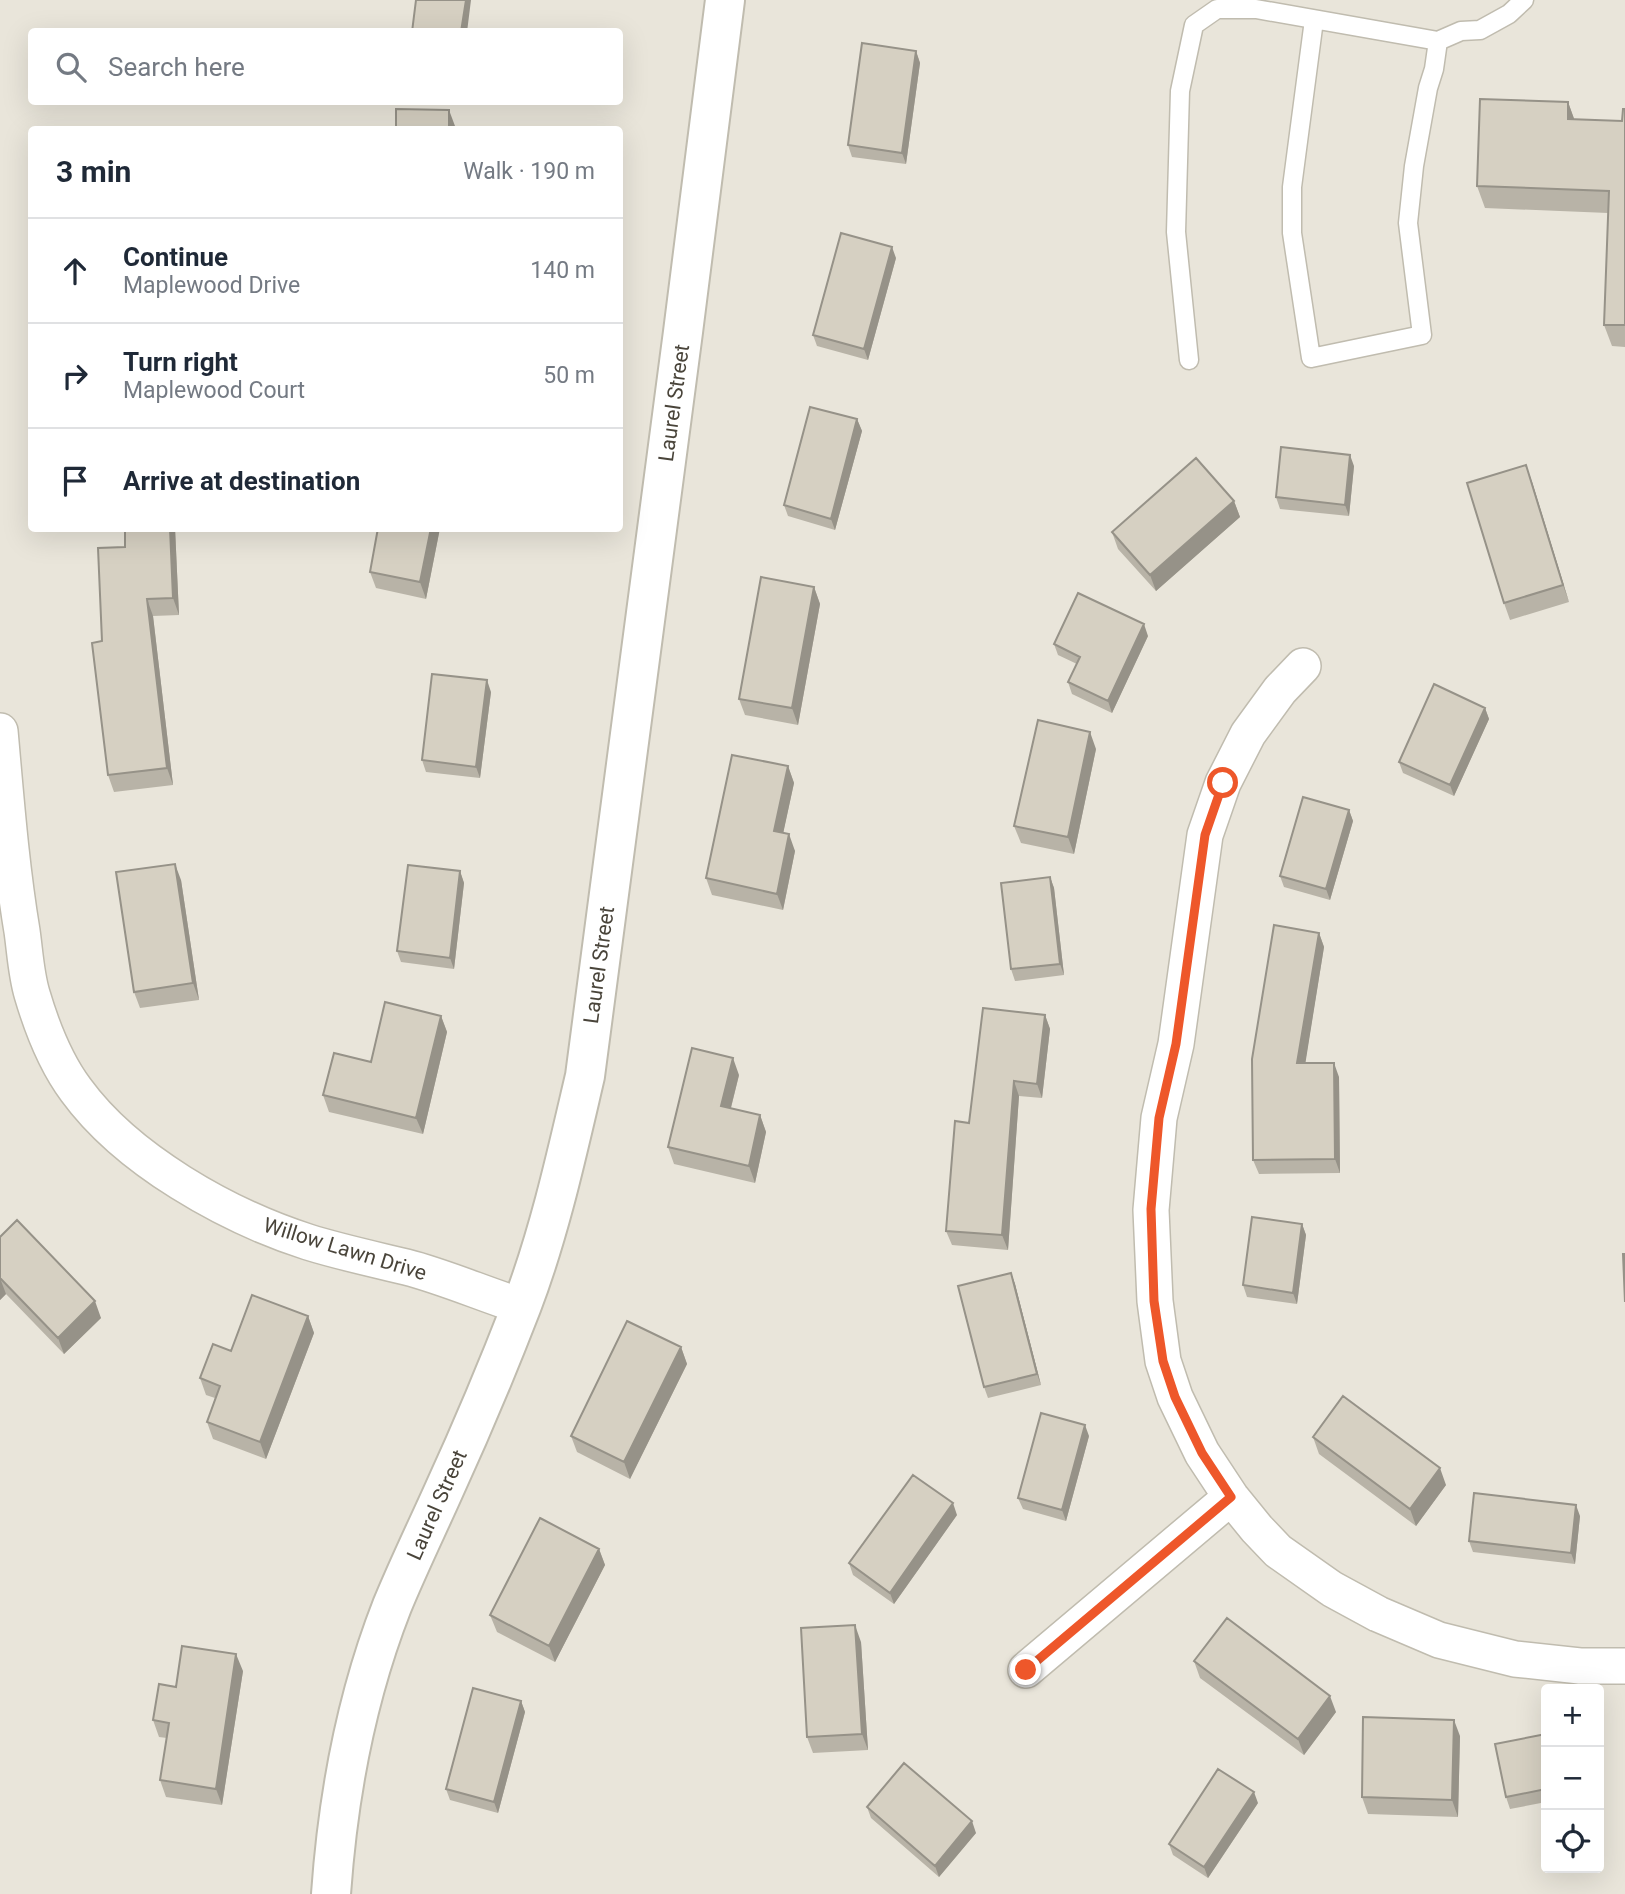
<!DOCTYPE html>
<html lang="en">
<head>
<meta charset="utf-8">
<style>
	body { margin:0; font-family:Roboto,sans-serif; background:#f2f2f3; color:#1f2937 }
	.controls { position:absolute; right:21px; bottom:21px; display:grid; overflow:hidden; border-radius:7px; box-shadow:0 7px 28px #0002 }
	.controls button { width:63px; height:63px; display:grid; place-items:center; padding:0; border:0; border-bottom:2px solid #e0e1e3; background:#fff; color:#1f2937; font:35px sans-serif }
	.stop { position:absolute; width:21px; height:21px; margin:-16px; border:5px solid #ee572a; border-radius:50%; background:#fff }
	.stop.end { background:#ee572a; border-color:#fff; box-shadow:0 2px 7px #0008 }
	.list { margin:0; padding:0; list-style:none }
	h2 { display:flex; justify-content:space-between; align-items:center; height:91px; margin:0; padding:0 28px; font-size:30px }
	h2 small { font-size:23px; font-weight:400; color:#747a83 }
	.list li { display:grid; grid-template-columns:46px 1fr auto; gap:21px; align-items:center; box-sizing:border-box; height:105px; padding:0 28px; border-top:2px solid #e0e1e3 }
	.list b { display:block; font-size:26px; white-space:nowrap }
	.list p { margin:0; font-size:23px; white-space:nowrap; color:#747a83 }
	.list em { font-size:23px; font-style:normal; color:#747a83 }
	.icon { flex:none; width:38px; height:38px; fill:none; stroke:currentColor; stroke-width:2; stroke-linecap:round; stroke-linejoin:round }
	.map { position:relative; flex:none; width:1625px; height:1894px; overflow:hidden }
	.search { position:absolute; background:#fff; box-shadow:0 7px 28px #0002; left:28px; top:28px; width:595px; height:77px; display:flex; align-items:center; gap:18px; box-sizing:border-box; padding:0 24px; border-radius:7px; color:#747a83; font-size:26px }
	.panel { position:absolute; background:#fff; box-shadow:0 7px 28px #0002; left:28px; top:126px; width:595px; height:406px; border-radius:7px }
	.map>svg:first-child { display:block }
</style>
</head>
<body>
<div class="map">
<svg width="1625" height="1894" viewBox="0 0 1625 1894">
	<rect width="100%" height="100%" fill="#f5f3ec"/>
	<path fill="#e9e5da" fill-rule="evenodd" d="M0,0H1625V1894H0ZM32,32H620V102H32ZM32,130H620V528H32ZM1546,1689H1599V1868H1546Z"/>
	<g fill="none" stroke-linecap="round" stroke-linejoin="round">
		<defs>
			<path id="service" d="M1314,20L1292,187V233L1311,358L1422,335L1408,223L1414,166L1428,88L1434,69L1438,41L1461,31L1480,30L1509,14L1524,0
				M1189,360L1176,232L1180,91L1194,25L1217,9H1256L1438,41"/>
			<path id="minor" d="M1303,666L1280,690L1248,734L1223,783L1205,835L1176,1044L1159,1118L1151,1210L1155,1301L1163,1361L1175,1397L1202,1453L1231,1497L1257,1529L1278,1551L1332,1589L1378,1614L1439,1640L1515,1659L1580,1666H1625
				M0,731C6,798 11,865 22,931C25,952 26,974 32,994C42,1028 55,1062 76,1090C127,1160 227,1216 308,1242C340,1252 373,1259 406,1267C445,1277 483,1294 521,1306
				M1026,1670L1231,1497"/>
			<path id="tertiary" d="M331,1894C338,1795 356,1698 392,1606C408,1567 427,1528 444,1490C472,1429 498,1367 522,1305C550,1231 567,1153 585,1076L683,332L725,0"/>
		</defs>
		<use href="#service" stroke="#c0bcaf" stroke-width="21"/>
		<use href="#minor" stroke="#c0bcaf" stroke-width="38"/>
		<use href="#tertiary" stroke="#c0bcaf" stroke-width="42"/>
		<use href="#service" stroke="#fff" stroke-width="18"/>
		<use href="#minor" stroke="#fff" stroke-width="35"/>
		<use href="#tertiary" stroke="#fff" stroke-width="38"/>
	</g>
	<path fill="#b8b3a7" d="M916,51L920,63L906,164L852,157L848,145Z
		M1568,102L1574,119L1622,121L1625,109V347L1612,346L1604,325L1608,213L1485,208L1477,186Z
		M896,258L868,360L817,346L813,335Z
		M857,419L862,431L835,530L788,516L784,505Z
		M1354,466L1349,516L1280,509L1276,497Z
		M1532,482L1569,602L1510,620L1504,603Z
		M1234,501L1240,517L1156,591L1118,549L1112,532Z
		M125,528H175L179,615L153,616L173,785L114,792L108,775L102,641L125,547Z
		M440,528L426,599L376,588L370,572Z
		M814,587L820,604L798,725L745,715L739,699Z
		M1148,636L1112,713L1072,694L1068,682L1077,664L1058,655L1054,644Z
		M491,692L480,778L426,772L422,760Z
		M1485,708L1489,719L1454,796L1403,773L1399,762Z
		M1096,749L1074,854L1021,843L1014,826Z
		M788,766L794,783L783,833L795,851L783,910L712,895L706,878Z
		M1349,810L1353,821L1330,900L1284,887L1280,876Z
		M460,871L464,883L454,969L401,962L397,951Z
		M1050,877L1054,888L1064,975L1015,981L1011,969Z
		M181,880L199,1000L140,1008L134,992Z
		M1319,933L1324,947L1305,1063L1339,1077L1340,1173L1259,1174L1253,1160Z
		M1045,1015L1050,1029L1042,1098L1019,1096L1008,1250L952,1245L946,1231L969,1123Z
		M441,1016L447,1032L423,1134L329,1112L323,1095Z
		M739,1075L731,1108L760,1115L766,1132L755,1183L674,1164L668,1147Z
		M1302,1224L1306,1235L1297,1304L1247,1297L1243,1285Z
		M0,1237L101,1318L64,1354L6,1294L0,1300Z
		M1011,1273L1015,1284L1041,1385L988,1398L984,1387Z
		M308,1316L314,1333L266,1459L213,1439L207,1422L215,1398L206,1395L200,1378L231,1351Z
		M681,1347L687,1364L630,1479L577,1452L571,1436Z
		M1089,1436L1066,1521L1023,1509L1018,1498Z
		M1313,1437L1446,1485L1416,1526L1319,1454Z
		M957,1515L894,1604L853,1575L849,1563Z
		M1580,1516L1575,1564L1473,1552L1469,1541Z
		M599,1549L605,1565L555,1662L497,1632L490,1615Z
		M861,1642L868,1750L813,1753L807,1737Z
		M1194,1661L1336,1712L1304,1755L1200,1678Z
		M243,1671L222,1805L166,1797L160,1780L167,1738L159,1737L153,1720L176,1687Z
		M521,1701L525,1712L498,1813L450,1800L446,1789Z
		M1546,1734V1802L1510,1809L1506,1797Z
		M1460,1736L1458,1817L1368,1814L1362,1797Z
		M1258,1803L1208,1878L1173,1855L1169,1844Z
		M867,1807L976,1833L939,1877L871,1818Z"/>
	<path fill="#969288" d="M466,0H471L467,32H461Z
		M916,51L920,63L906,164L902,153Z
		M1568,102L1576,124L1568,119Z
		M449,110L455,126V130H449Z
		M892,247L896,258L868,360L864,349Z
		M857,419L862,431L835,530L831,519Z
		M1350,455L1354,466L1349,516L1345,505Z
		M1526,465L1532,482L1569,602L1563,585Z
		M1234,501L1240,517L1156,591L1150,575Z
		M170,528H175L179,615L173,598Z
		M431,528H440L426,599L420,582Z
		M814,587L820,604L798,725L792,708Z
		M147,599L153,616L173,785L167,768Z
		M1144,624L1148,636L1112,713L1108,701Z
		M487,680L491,692L480,778L476,767Z
		M1485,708L1489,719L1454,796L1450,785Z
		M1090,732L1096,749L1074,854L1068,837Z
		M788,766L794,783L780,848L774,831Z
		M1349,810L1353,821L1330,900L1326,889Z
		M789,834L795,851L783,910L777,894Z
		M175,864L181,880L199,1000L193,983Z
		M460,871L464,883L454,969L450,958Z
		M1050,877L1054,888L1064,975L1060,964Z
		M1319,933L1324,947L1303,1078L1297,1063Z
		M1045,1015L1050,1029L1042,1098L1037,1084Z
		M441,1016L447,1032L423,1134L416,1118Z
		M733,1058L739,1075L727,1123L721,1106Z
		M1334,1063L1339,1077L1340,1173L1335,1159Z
		M1014,1081L1019,1096L1008,1250L1002,1235Z
		M760,1115L766,1132L755,1183L749,1166Z
		M1302,1224L1306,1235L1297,1304L1293,1293Z
		M1011,1273L1015,1284L1041,1385L1037,1374Z
		M0,1278L6,1294L0,1300Z
		M95,1301L101,1318L64,1354L58,1338Z
		M308,1316L314,1333L266,1459L260,1442Z
		M681,1347L687,1364L630,1479L624,1462Z
		M1085,1425L1089,1436L1066,1521L1062,1510Z
		M1440,1468L1446,1485L1416,1526L1410,1509Z
		M953,1503L957,1515L894,1604L890,1593Z
		M1576,1505L1580,1516L1575,1564L1571,1553Z
		M599,1549L605,1565L555,1662L549,1646Z
		M855,1625L861,1642L868,1750L862,1734Z
		M236,1654L243,1671L222,1805L216,1789Z
		M1330,1696L1336,1712L1304,1755L1298,1739Z
		M521,1701L525,1712L498,1813L494,1802Z
		M1454,1720L1460,1736L1458,1817L1452,1800Z
		M1254,1792L1258,1803L1208,1878L1204,1867Z
		M972,1821L976,1833L939,1877L935,1866Z"/>
	<path fill="#d6d0c2" stroke="#969288" stroke-width="2" d="M416,0H466L461,32H412Z
		M862,43L916,51L902,153L848,145Z
		M1480,99L1568,102V119L1622,121L1623,109H1625V325H1604L1609,191L1477,186Z
		M396,109L449,110V130H396Z
		M841,233L892,247L864,349L813,335Z
		M810,407L857,419L831,519L784,505Z
		M1281,447L1350,455L1345,505L1276,497Z
		M1196,458L1234,501L1150,575L1112,532Z
		M1526,465L1563,585L1504,603L1467,483Z
		M125,528H170L173,598L147,599L167,768L108,775L92,643L102,641L98,548L125,547Z
		M378,528H431L420,582L370,572Z
		M761,577L814,587L792,708L739,699Z
		M1078,593L1144,624L1108,701L1068,682L1080,657L1054,644Z
		M432,674L487,680L476,767L422,760Z
		M1434,684L1485,708L1450,785L1399,762Z
		M1038,720L1090,732L1068,837L1014,826Z
		M732,755L788,766L774,831L789,834L777,894L706,878Z
		M1303,797L1349,810L1326,889L1280,876Z
		M175,864L193,983L134,992L116,872Z
		M408,865L460,871L450,958L397,951Z
		M1050,877L1060,964L1011,969L1001,883Z
		M1274,925L1319,933L1297,1063H1334L1335,1159L1253,1160L1252,1059Z
		M385,1002L441,1016L416,1118L323,1095L334,1053L371,1062Z
		M983,1008L1045,1015L1037,1084L1014,1081L1002,1235L946,1231L955,1121L969,1123Z
		M692,1048L733,1058L721,1106L760,1115L749,1166L668,1147Z
		M1252,1217L1302,1224L1293,1293L1243,1285Z
		M17,1220L95,1301L58,1338L0,1278V1237Z
		M1623,1254H1625V1302Z
		M1011,1273L1037,1374L984,1387L958,1286Z
		M252,1295L308,1316L260,1442L207,1422L220,1386L200,1378L213,1344L231,1351Z
		M627,1321L681,1347L624,1462L571,1436Z
		M1343,1396L1440,1468L1410,1509L1313,1437Z
		M1041,1413L1085,1425L1062,1510L1018,1498Z
		M913,1475L953,1503L890,1593L849,1563Z
		M1474,1493L1576,1505L1571,1553L1469,1541Z
		M540,1518L599,1549L549,1646L490,1615Z
		M1227,1618L1330,1696L1298,1739L1194,1661Z
		M855,1625L862,1734L807,1737L801,1628Z
		M182,1646L236,1654L216,1789L160,1780L169,1723L153,1720L159,1684L176,1687Z
		M473,1688L521,1701L494,1802L446,1789Z
		M1363,1717L1454,1720L1452,1800L1362,1797Z
		M1546,1734V1789L1506,1797L1495,1744Z
		M904,1763L972,1821L935,1866L867,1807Z
		M1218,1769L1254,1792L1204,1867L1169,1844Z"/>
	<g fill="none" stroke-linecap="round" stroke-linejoin="round">
		<path stroke="#ee572a" stroke-width="9" d="M1026,1670L1231,1497L1202,1453L1175,1397L1163,1361L1154,1301L1151,1209L1159,1118L1176,1044L1205,835L1223,783"/>
	</g>
	<g text-anchor="middle" stroke-width="7" stroke-linejoin="round" paint-order="stroke">
		<g font-size="21" fill="#49443a" stroke="#fff">
			<text transform="translate(674 403) rotate(-82)" y="7">Laurel Street</text>
			<text transform="translate(599 965) rotate(-82)" y="7">Laurel Street</text>
			<text transform="translate(345 1249) rotate(17)" y="7">Willow Lawn Drive</text>
			<text transform="translate(437 1505) rotate(-66)" y="7">Laurel Street</text>
		</g>
	</g>
</svg>
<div class="controls">
<button>+</button>
<button>−</button>
<button><svg class="icon" aria-label="locate" viewBox="0 0 24 24"><circle cx="12" cy="12" r="6"/><path d="M12 2v4M12 18v4M2 12h4M18 12h4"/></svg></button>
</div>
<div class="stop" style="left:1223px;top:783px"></div>
<div class="stop end" style="left:1026px;top:1670px"></div>
<div class="search"><svg class="icon" aria-label="search" viewBox="0 0 24 24"><circle cx="10" cy="10" r="6"/><path d="M15 15l6 6"/></svg>Search here</div>
<section class="panel">
<h2>3 min<small>Walk · 190 m</small></h2>
<ul class="list">
<li><svg class="icon" aria-label="ahead" viewBox="0 0 24 24"><path d="M12 20V5M6 11l6-6 6 6"/></svg><div><b>Continue</b><p>Maplewood Drive</p></div><em>140 m</em></li>
<li><svg class="icon" aria-label="right" viewBox="0 0 24 24"><path d="M7 20v-9h11M14 6l5 5-5 5"/></svg><div><b>Turn right</b><p>Maplewood Court</p></div><em>50 m</em></li>
<li><svg class="icon" aria-label="arrive" viewBox="0 0 24 24"><path d="M6 21V4h12l-3 4 3 4H6"/></svg><div><b>Arrive at destination</b></div></li>
</ul>
</section>
</div>
</body>
</html>
